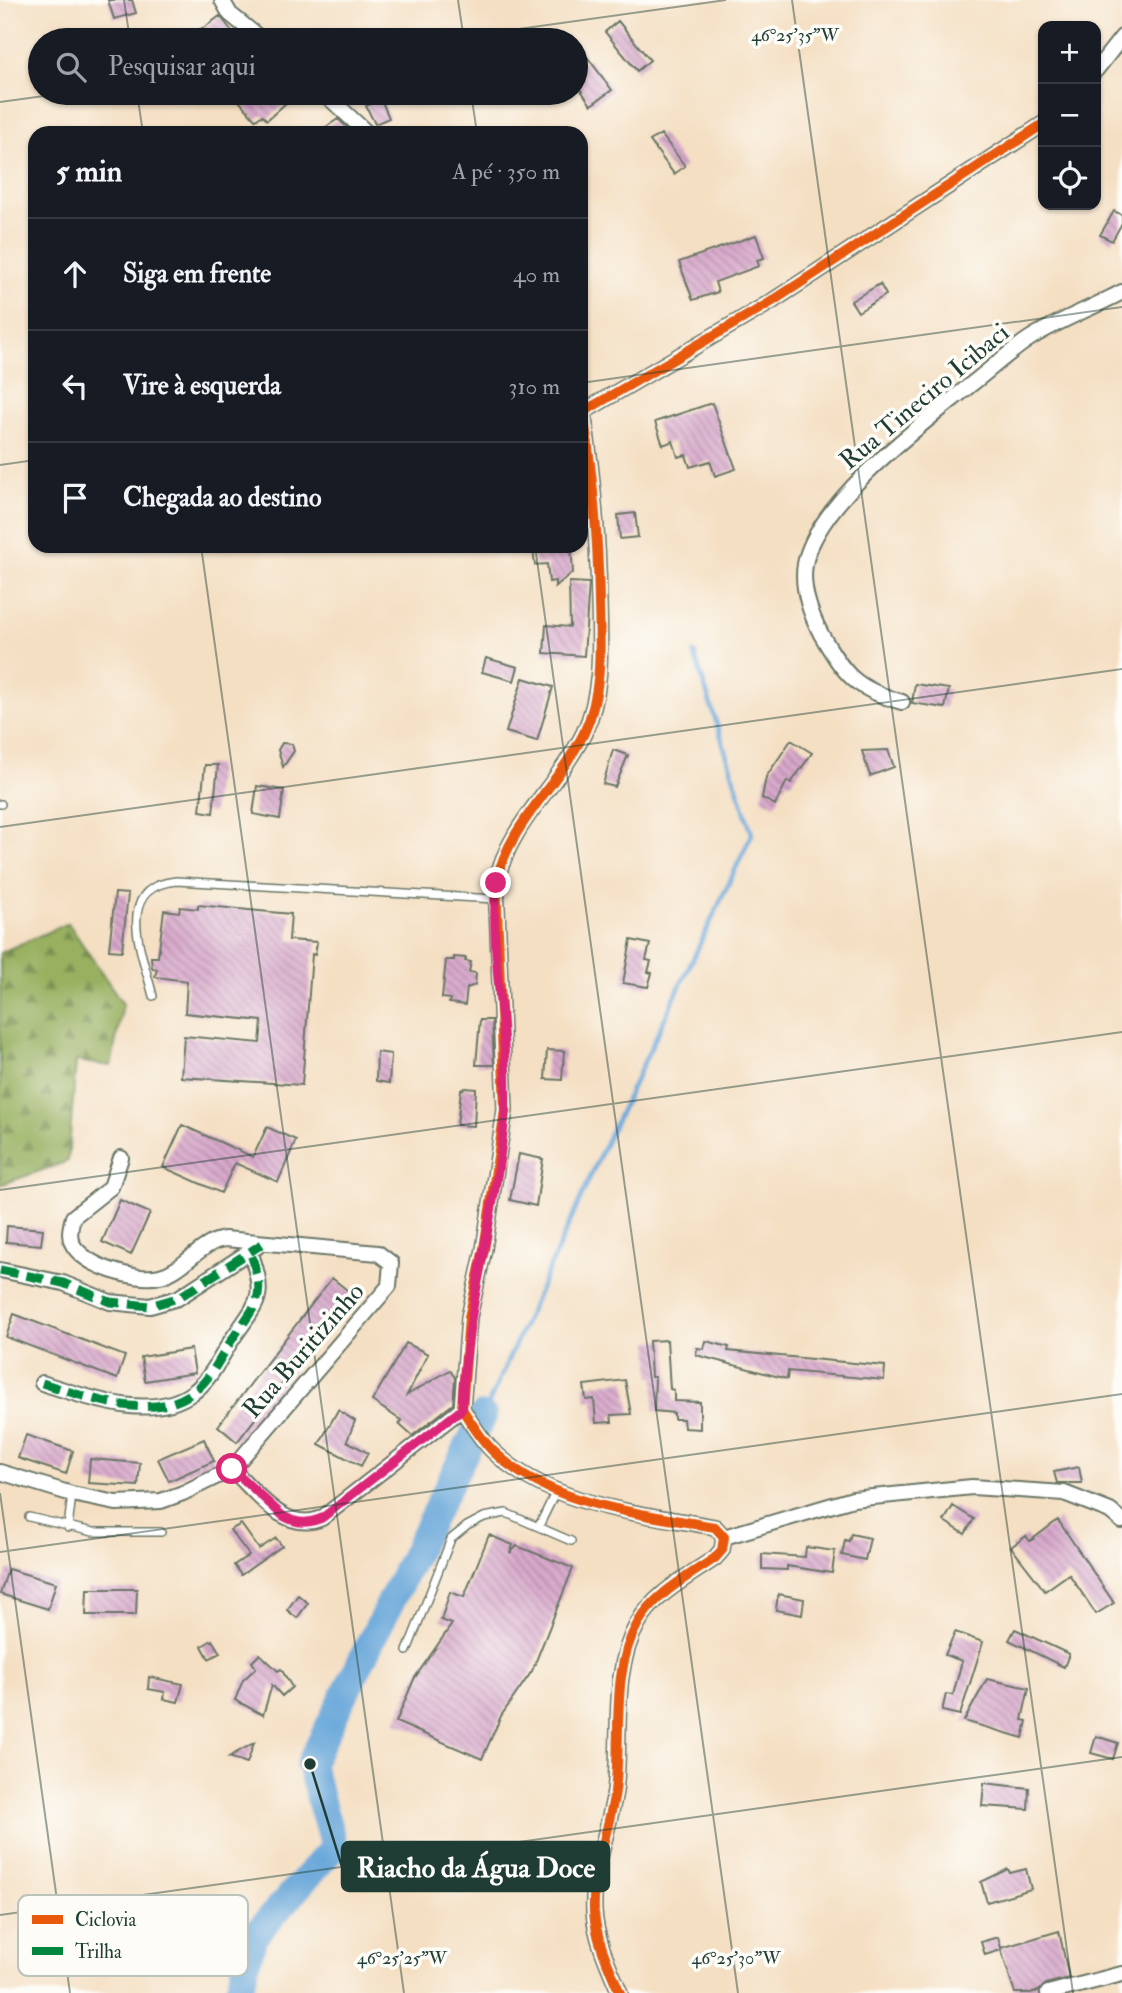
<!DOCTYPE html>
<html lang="pt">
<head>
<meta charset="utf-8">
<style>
	body { margin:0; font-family:"IM FELL Double Pica",serif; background:#242831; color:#f1f3f6 }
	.controls { position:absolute; right:21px; top:21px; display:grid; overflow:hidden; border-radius:14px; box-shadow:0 2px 5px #0004 }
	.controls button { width:63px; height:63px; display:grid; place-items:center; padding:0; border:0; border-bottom:2px solid #363941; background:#171b24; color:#f1f3f6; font:35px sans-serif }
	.stop { position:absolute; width:21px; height:21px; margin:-16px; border:5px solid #db2777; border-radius:50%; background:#fff }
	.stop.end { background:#db2777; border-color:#fff; box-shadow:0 2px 7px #0008 }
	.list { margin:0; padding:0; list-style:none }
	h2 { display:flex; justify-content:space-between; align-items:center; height:91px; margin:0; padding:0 28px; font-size:30px }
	h2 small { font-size:23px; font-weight:400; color:#9ea1a6 }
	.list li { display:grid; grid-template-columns:46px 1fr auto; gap:21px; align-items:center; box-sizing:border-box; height:112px; padding:0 28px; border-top:2px solid #363941 }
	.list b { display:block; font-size:26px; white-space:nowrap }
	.list em { font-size:23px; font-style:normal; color:#9ea1a6 }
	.icon { flex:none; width:38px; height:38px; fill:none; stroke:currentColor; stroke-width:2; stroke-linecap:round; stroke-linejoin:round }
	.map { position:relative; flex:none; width:1122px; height:1993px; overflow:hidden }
	.search { position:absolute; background:#171b24; box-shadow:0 2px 5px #0004; left:28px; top:28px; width:560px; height:77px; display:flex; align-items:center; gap:18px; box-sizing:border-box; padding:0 24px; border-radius:38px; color:#9ea1a6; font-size:26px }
	.panel { position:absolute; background:#171b24; box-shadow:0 2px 5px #0004; left:28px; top:126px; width:560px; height:427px; border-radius:21px }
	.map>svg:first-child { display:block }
</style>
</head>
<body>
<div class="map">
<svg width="1122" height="1993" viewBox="0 0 1122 1993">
	<defs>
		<pattern id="forest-firs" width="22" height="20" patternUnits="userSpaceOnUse" patternTransform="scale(1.75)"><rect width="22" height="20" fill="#98b061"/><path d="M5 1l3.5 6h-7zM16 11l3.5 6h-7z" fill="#7b9051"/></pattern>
		<pattern id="building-back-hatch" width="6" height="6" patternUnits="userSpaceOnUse" patternTransform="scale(1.75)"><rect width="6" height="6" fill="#d8a8cb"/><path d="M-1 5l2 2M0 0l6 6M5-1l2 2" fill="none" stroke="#af8aa6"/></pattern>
	</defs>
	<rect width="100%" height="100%" fill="#fdfcf7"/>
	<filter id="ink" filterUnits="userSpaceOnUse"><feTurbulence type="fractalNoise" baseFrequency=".0143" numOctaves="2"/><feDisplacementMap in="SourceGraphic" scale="14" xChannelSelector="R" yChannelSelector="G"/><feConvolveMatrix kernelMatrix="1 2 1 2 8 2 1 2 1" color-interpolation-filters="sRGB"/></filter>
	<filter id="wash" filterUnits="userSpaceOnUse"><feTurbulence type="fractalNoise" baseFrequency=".00686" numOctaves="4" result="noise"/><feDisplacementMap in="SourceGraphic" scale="28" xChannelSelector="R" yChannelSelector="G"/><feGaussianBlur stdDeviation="1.57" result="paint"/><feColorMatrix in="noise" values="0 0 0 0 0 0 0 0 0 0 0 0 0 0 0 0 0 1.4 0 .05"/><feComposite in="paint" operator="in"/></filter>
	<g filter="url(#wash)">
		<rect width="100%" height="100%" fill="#f4dfc3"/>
		<path fill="url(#forest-firs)" stroke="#5c764a" stroke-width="2" d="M68,923L123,1004L111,1066L76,1061L68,1161L0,1185V953Z"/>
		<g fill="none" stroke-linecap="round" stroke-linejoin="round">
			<path stroke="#66a6d9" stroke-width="4.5" d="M483,1416L601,1153L752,834L694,653"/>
			<path stroke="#66a6d9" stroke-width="28" d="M238,1993L254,1936L334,1847L310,1764L483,1416"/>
		</g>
		<g id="blocks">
			<path fill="url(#building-back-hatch)" d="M108,0H132L136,13L114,19Z
				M220,16L239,40H176L205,27Z
				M618,21L650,60L637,71L605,32Z
				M588,58L612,90L591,105L576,83V67Z
				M232,93H297L267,120L262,115L256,120Z
				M381,99L389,118L375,124L366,106Z
				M338,119L353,133H317Z
				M661,134L685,166L674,174L650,141Z
				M1114,211L1122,215V223L1112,241L1100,235Z
				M756,235L764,258L757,260L759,266L715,282L718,292L693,300L679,262Z
				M880,284L886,295L858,312L851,301Z
				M712,403L736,469L715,476L710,461L690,467L686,455L678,457L673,441L663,445L655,422Z
				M635,513L638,537L620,539L618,515Z
				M571,546L573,572L555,587V581L549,582L547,564L535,565L533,548Z
				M569,582L589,583L584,656L544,653L546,625L570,627Z
				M486,658L518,667L514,681L482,672Z
				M523,678L553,687L537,741L506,732Z
				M915,684L949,689L945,708L912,703Z
				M791,740L812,753L791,783L787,781L775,805L762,798L766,777Z
				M282,743L292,744L294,751L283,767L278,750Z
				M613,750L628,755L615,787L603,784Z
				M888,750L894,767L870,776L862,751Z
				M205,765H218L213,813L200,811Z
				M257,786L284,790L280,819L253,814Z
				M115,893L128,894L122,951L109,950Z
				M198,905L291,914L289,940L317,942L315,955L312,954L302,1085L181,1077L184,1036L260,1043L262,1021L185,1013L187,981L155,977L157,969L152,968L151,957H158L164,910L179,912L180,907L198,909Z
				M631,940L650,944L646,960L651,961L648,972L652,973L648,987L623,983Z
				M454,957L466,958L465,961L471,962L469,972L476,973L475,985L467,988L465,1005L449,1003L450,999L442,998L446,960H454Z
				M480,1020H492L494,1065H476Z
				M547,1050L564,1051L562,1080L545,1079Z
				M377,1052L391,1054L389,1083L376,1081Z
				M465,1088L476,1089L474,1126L457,1125L461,1090Z
				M182,1125L253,1157L267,1127L296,1140L278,1182L235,1163L221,1193L163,1167Z
				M519,1154L543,1159L536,1206L510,1200Z
				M120,1200L150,1213L131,1255L102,1242Z
				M7,1226L43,1229L41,1245L6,1242Z
				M332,1278L352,1294L237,1442L218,1426Z
				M14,1314L125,1356L117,1379L6,1337Z
				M667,1340L670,1389L674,1390V1401L700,1402V1429L684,1428L683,1419H674V1413L654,1411L655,1377H651L649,1341Z
				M706,1341L729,1347L728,1351L885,1366L884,1380L788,1371L787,1379L696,1355L697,1348L704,1349Z
				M406,1343L428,1354L407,1395L450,1370L455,1378L453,1404L412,1436L399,1424L402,1421L372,1401Z
				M191,1349L195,1373L145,1381L141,1357Z
				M625,1380L631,1414L611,1415L612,1422L596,1423L594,1399L586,1400L584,1385Z
				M338,1410L355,1421L347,1441L368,1453L361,1466L319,1444Z
				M26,1435L73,1451L66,1474L18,1458Z
				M204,1439L214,1461L169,1481L158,1459Z
				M90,1459L140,1463L138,1486L88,1483Z
				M1079,1467L1082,1483H1057L1054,1472Z
				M953,1506L974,1519L965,1534L944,1521Z
				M1058,1520L1114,1603L1096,1614L1069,1574L1045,1591L1011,1547L1026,1536L1030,1541Z
				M241,1524L259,1549L276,1538L282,1546L241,1575L234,1565L249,1555L230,1530Z
				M851,1534L870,1538L865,1560L842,1555L845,1540L849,1541Z
				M489,1535L513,1545L510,1553L517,1546L573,1568L532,1671L501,1716L482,1759L396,1722L414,1679L452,1624L441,1620L450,1592L464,1597Z
				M806,1547L835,1551L832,1573L787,1566V1570L762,1569V1554L805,1557Z
				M8,1569L56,1583L48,1609L0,1594Z
				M87,1589H137L136,1615H86Z
				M778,1594L804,1599L802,1615L776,1610Z
				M298,1595L308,1603L297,1618L287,1610Z
				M1015,1629L1069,1654L1064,1667L1009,1640Z
				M955,1632L983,1642L960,1715L942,1711L946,1694L953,1695L962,1661L945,1655Z
				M212,1640L220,1653L209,1659L202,1646Z
				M260,1654L278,1671L281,1669L292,1687L282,1696L272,1685L263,1715L235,1700L243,1680L256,1668L252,1662Z
				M149,1677L183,1684L178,1702L164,1699L165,1692L148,1689Z
				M987,1679L1029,1688L1022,1720L1027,1721L1023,1738L964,1721Z
				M1096,1736L1118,1743L1113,1759L1091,1753Z
				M254,1743L247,1763L229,1757Z
				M984,1783L1029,1788L1028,1809L982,1806Z
				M1008,1869L1010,1873L1026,1869L1031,1889L987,1902L981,1882Z
				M1059,1931L1069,1978L1046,1984L1039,1991L1030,1993H1015L1001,1950L985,1955L981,1942L998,1937L1001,1948Z"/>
		</g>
	</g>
	<g filter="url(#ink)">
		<use href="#blocks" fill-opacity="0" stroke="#6a7666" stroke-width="2"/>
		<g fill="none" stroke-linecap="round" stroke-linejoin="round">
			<defs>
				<path id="service" d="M0,804H1
					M153,996C143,955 112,887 176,881L495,899
					M29,1517L93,1532H161
					M539,1526L556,1491
					M68,1528L72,1494
					M407,1651L451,1539L467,1526L484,1517L506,1513L571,1541"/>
				<path id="minor" d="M222,0L230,14L262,40
					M1096,70L1122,37
					M324,93L367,133
					M902,702C856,689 845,676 821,634C808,609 798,580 808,553C829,493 920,426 969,386C990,370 1010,351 1032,337C1060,320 1092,308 1122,292
					M0,1270L63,1283L110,1302L150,1306L178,1298L258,1246
					M42,1383C84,1396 150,1423 192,1393C210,1381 221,1356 233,1338C260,1299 266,1298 250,1251
					M232,1469C257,1493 285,1534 322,1518L462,1409
					M0,1472L72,1494L116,1503L161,1501L183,1493L232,1469L389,1286L391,1263L378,1253L225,1239C200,1242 185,1270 160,1276C136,1282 83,1266 72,1243C68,1235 71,1225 73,1217L111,1187L121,1158
					M724,1537L853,1499L972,1487L1064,1493L1110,1511L1122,1521
					M620,1993C609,1967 596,1940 594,1912C592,1870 609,1831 615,1791C622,1736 610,1672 638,1623C654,1594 689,1576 715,1558L722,1550L724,1537L715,1527C641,1513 552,1507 494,1452C481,1440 472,1424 462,1409L469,1317L484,1249L505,1110L496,883C509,823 558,786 584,733C603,693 600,646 599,602C598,537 593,476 583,412L771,302L1043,124
					M1048,1993L1122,1974"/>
			</defs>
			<use href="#service" stroke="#6a7666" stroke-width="10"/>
			<use href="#minor" stroke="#6a7666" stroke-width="18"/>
			<use href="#service" stroke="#fff" stroke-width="7"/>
			<use href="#minor" stroke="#fff" stroke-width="14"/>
			<path stroke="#00873e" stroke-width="9" stroke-dasharray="18 9" stroke-linecap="butt" d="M0,1270L63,1283L110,1302L150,1306L178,1298L262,1244
				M42,1383C84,1396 150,1423 192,1393C210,1381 221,1356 233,1338C260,1299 266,1298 250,1251"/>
			<defs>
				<path id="cycleway" d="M620,1993C609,1967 596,1940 594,1912C592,1870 609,1831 615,1791C622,1736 610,1672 638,1623C654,1594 689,1576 715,1558L722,1550L724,1537L715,1527C641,1513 552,1507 494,1452C481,1440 472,1424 462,1409L469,1317L484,1249L505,1110L496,883C509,823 558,786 584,733C603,693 600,646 599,602C598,537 593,476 583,412L771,302L1043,124"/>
			</defs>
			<use href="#cycleway" stroke="#fdfcf7" stroke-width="15"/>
			<use href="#cycleway" stroke="#e8590c" stroke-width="10"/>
		</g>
	</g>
	<g fill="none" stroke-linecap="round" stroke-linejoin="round" filter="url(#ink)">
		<path stroke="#db2777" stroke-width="9" d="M232,1469L283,1516C298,1524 307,1524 322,1518L462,1409C465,1309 497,1213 505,1113C510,1037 489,959 496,883"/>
	</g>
	<path fill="none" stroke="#1f3d34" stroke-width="2" stroke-opacity="0.45" d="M124,0L130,40M458,0L464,40M792,0L1073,1993M440,40L726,0M137,93L143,133M471,93L477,133M0,102L66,93M581,383L1122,307M0,465L35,460M201,546L404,1993M535,546L738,1993M0,827L1122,669M0,1190L1122,1032M0,1493L70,1993M0,1552L1122,1394M0,1915L1122,1757"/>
	<g text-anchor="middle" stroke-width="7" stroke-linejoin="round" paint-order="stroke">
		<g font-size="26" fill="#1f3d34" stroke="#fdfcf7">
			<text transform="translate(924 396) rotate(-40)" y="9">Rua Tineciro Icibaci</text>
			<text transform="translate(303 1350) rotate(-49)" y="9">Rua Buritizinho</text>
		</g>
	</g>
	<rect x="18" y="1895" width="230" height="81" rx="10" fill="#fdfcf7" stroke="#bac3bc" stroke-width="2"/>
	<rect x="32" y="1915" width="31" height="9" fill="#e8590c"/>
	<rect x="32" y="1947" width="31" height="8" fill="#00873e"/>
	<g font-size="19" fill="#1f3d34">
		<text x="75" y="1926">Ciclovia</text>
		<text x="75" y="1958">Trilha</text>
	</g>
	<g font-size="18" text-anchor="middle" fill="#1f3d34" stroke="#fdfcf7" stroke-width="7" stroke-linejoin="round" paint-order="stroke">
		<text x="795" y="41">46°25'35"W</text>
		<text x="402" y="1964">46°25'25"W</text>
		<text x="736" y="1964">46°25'30"W</text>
	</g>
	<path fill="none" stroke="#1f3d34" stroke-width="2.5" d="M310 1764L342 1867"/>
	<circle fill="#1f3d34" stroke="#fdfcf7" stroke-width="2.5" cx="310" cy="1764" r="7"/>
	<rect fill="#1f3d34" stroke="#1f3d34" stroke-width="2.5" x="342" y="1842" width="267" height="49" rx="7"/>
	<g font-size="28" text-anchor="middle" font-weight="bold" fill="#fff">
		<text x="476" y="1877">Riacho da Água Doce</text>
	</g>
</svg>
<div class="controls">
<button>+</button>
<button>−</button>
<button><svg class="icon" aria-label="locate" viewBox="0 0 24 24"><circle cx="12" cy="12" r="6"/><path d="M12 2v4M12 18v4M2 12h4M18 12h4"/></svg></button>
</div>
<div class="stop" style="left:232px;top:1469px"></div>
<div class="stop end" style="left:496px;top:883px"></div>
<div class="search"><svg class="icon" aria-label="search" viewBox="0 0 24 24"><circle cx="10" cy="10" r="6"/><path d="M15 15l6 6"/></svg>Pesquisar aqui</div>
<section class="panel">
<h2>5 min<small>A pé · 350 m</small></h2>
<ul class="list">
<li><svg class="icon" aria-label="ahead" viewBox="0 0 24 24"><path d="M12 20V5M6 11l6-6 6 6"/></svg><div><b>Siga em frente</b></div><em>40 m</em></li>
<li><svg class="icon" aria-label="left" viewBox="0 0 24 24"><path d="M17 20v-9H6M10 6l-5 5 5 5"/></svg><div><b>Vire à esquerda</b></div><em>310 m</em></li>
<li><svg class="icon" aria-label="arrive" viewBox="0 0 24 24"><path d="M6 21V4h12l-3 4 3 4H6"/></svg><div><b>Chegada ao destino</b></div></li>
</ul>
</section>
</div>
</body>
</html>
